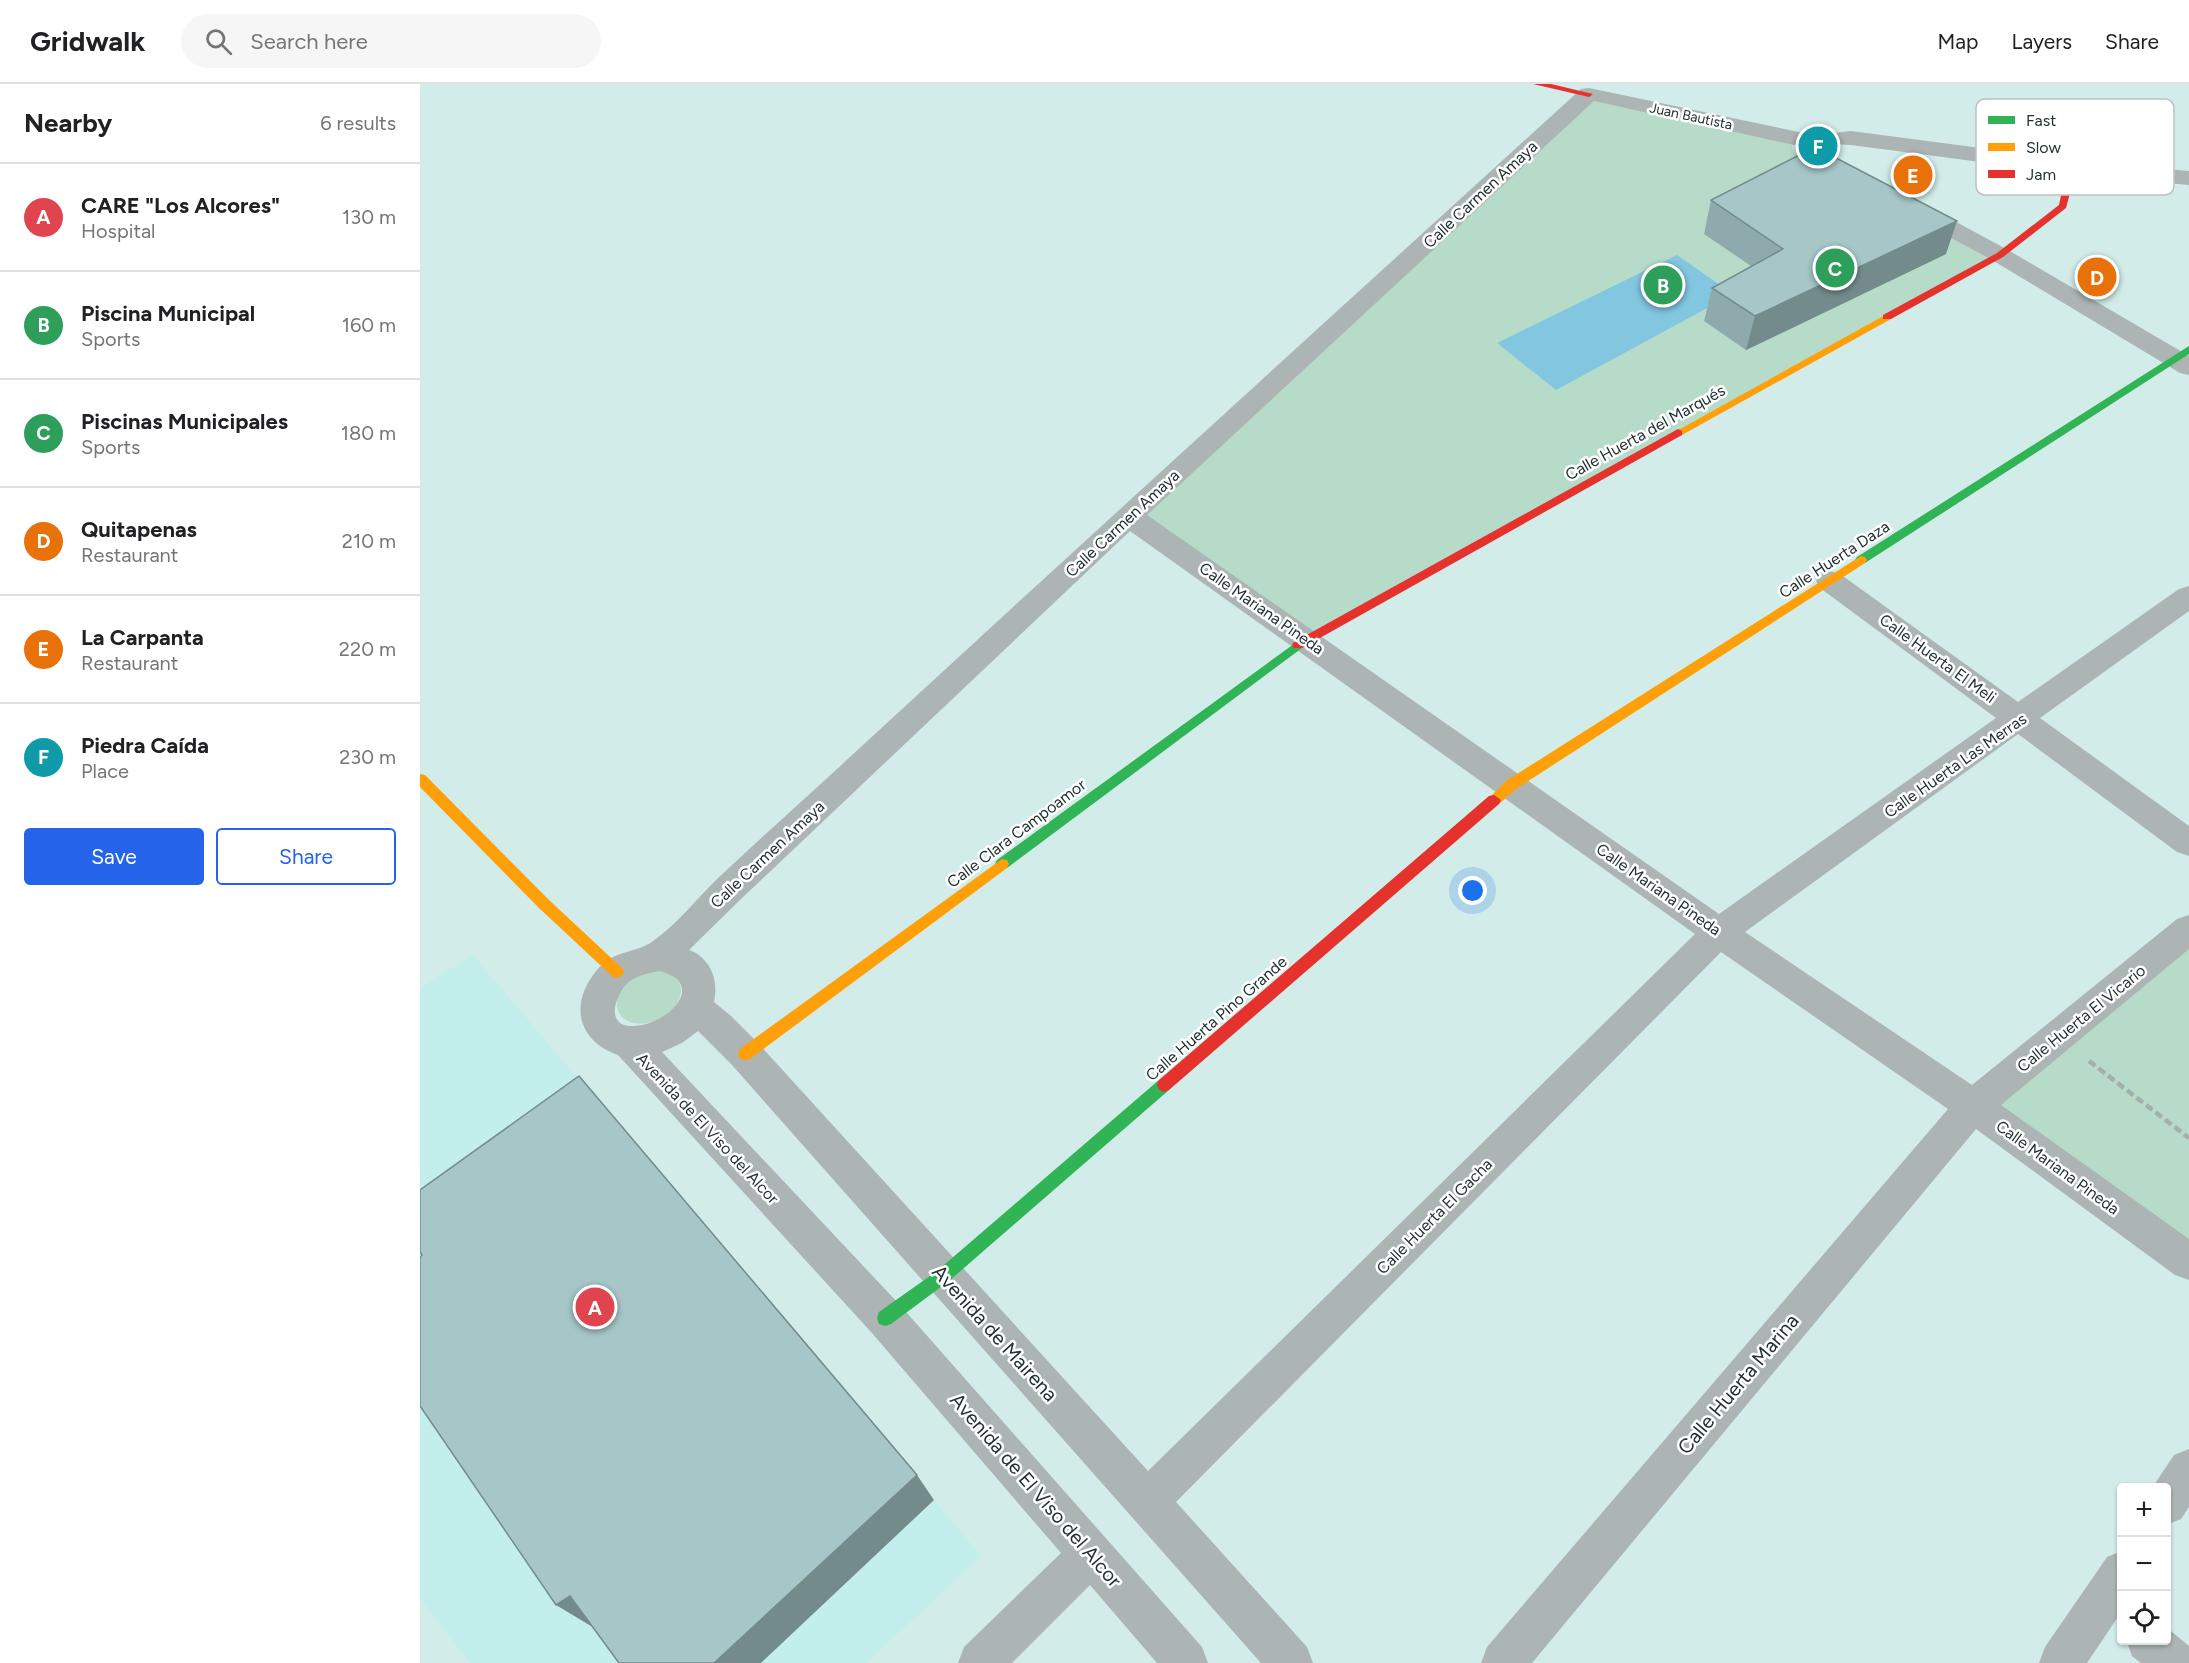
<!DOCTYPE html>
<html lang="en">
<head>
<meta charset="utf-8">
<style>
	body { margin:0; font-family:Figtree,sans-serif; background:#f6f6f6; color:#202124 }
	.controls { position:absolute; right:18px; bottom:18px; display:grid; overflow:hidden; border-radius:6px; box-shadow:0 2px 4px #0004 }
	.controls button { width:54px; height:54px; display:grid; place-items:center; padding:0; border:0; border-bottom:2px solid #e0e0e0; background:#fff; color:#202124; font:30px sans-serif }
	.you { position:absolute; left:1053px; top:807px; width:21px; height:21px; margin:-15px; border:4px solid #fff; border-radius:50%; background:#1a73e8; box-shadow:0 0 0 9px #1a73e833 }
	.badge { display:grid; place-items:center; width:39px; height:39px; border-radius:50%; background:#2563eb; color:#fff; font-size:20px; font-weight:700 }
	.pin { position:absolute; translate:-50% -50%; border:3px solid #fff; box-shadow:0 2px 6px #0006 }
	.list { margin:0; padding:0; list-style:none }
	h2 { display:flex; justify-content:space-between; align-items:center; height:78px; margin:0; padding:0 24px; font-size:26px }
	h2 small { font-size:20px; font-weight:400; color:#757577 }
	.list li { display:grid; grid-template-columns:39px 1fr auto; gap:18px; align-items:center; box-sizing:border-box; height:108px; padding:0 24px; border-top:2px solid #e0e0e0 }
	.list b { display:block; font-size:22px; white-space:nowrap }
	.list p { margin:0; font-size:20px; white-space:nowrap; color:#757577 }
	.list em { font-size:20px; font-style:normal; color:#757577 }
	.actions { display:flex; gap:12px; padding:18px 24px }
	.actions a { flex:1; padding:14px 0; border:2px solid #2563eb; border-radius:6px; text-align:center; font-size:21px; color:#2563eb }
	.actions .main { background:#2563eb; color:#fff }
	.icon { flex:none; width:33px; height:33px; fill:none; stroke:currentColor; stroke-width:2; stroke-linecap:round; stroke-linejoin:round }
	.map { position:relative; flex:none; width:1769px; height:1579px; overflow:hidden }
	header { display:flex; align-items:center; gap:36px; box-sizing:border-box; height:84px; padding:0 30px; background:#fff; border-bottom:2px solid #e0e0e0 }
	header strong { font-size:28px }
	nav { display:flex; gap:33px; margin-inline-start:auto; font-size:21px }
	.search { width:420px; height:54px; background:#f6f6f6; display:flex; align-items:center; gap:15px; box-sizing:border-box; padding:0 21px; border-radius:33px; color:#757577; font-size:22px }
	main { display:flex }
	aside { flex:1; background:#fff }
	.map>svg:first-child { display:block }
</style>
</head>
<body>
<header>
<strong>Gridwalk</strong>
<div class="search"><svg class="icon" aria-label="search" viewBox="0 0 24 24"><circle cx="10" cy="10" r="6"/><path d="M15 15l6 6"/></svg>Search here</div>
<nav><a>Map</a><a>Layers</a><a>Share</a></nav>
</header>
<main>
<aside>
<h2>Nearby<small>6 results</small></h2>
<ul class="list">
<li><span class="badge" style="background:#e0444e">A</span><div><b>CARE &quot;Los Alcores&quot;</b><p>Hospital</p></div><em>130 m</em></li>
<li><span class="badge" style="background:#2e9e5b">B</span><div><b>Piscina Municipal</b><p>Sports</p></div><em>160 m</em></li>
<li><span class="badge" style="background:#2e9e5b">C</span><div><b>Piscinas Municipales</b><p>Sports</p></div><em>180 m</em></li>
<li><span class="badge" style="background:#e8710a">D</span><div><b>Quitapenas</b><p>Restaurant</p></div><em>210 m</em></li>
<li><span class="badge" style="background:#e8710a">E</span><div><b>La Carpanta</b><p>Restaurant</p></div><em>220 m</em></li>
<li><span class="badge" style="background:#0f9aa8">F</span><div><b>Piedra Caída</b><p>Place</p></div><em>230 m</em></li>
</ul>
<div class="actions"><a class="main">Save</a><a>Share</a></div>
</aside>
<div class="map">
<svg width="1769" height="1579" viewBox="0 0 1769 1579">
	<rect width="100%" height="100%" fill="#d2ecea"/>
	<path fill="#c2eeeb" d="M53,871L561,1472L446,1579H50L0,1514V904Z"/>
	<path fill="#b6dbc8" d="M1169,10L1371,58L1373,67L1378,72L1580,171L886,555L709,432Z
		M1392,53L1405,55L1414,60L1416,67L1410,73L1385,71L1378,65V58Z
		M1769,845V1178L1553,1022Z
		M237,886C290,896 244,952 208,937C198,932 196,923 197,913C210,894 215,892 237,886Z"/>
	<path fill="#82c6e0" d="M1257,171L1313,210L1136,306L1077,259Z"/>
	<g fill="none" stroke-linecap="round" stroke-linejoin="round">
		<path stroke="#a5b0ae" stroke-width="4.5" stroke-dasharray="8 4" stroke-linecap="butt" d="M1669,977L1769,1054"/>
		<path fill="#acb5b3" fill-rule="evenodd" d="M1169,4L1374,47L1382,49L1385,54L1382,59L1374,61L1174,17L727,431L1299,830L1576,634L1400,504L1396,497L1400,490L1410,487L1420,490L1598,618L1759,505L1769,502V527L1620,634L1769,742V772L1757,768L1598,650L1325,848L1552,1001L1757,835L1769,831V865L1581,1021L1769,1155V1196L1755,1191L1556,1045L1112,1579H1061L1067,1563L1528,1025L1301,868L756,1418L887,1563L893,1579H841L312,981L278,947L262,959L242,968L479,1220L782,1563L788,1579H737L670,1501L592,1579H538L544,1563L641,1469L451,1248L198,971C157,957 149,919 177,886C194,865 216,870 233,857C256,841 275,817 295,797C335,759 377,722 417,685C664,457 913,231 1161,5ZM710,447L1275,850L728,1387L338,959L311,932L294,918C299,897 291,874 269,866L321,815ZM240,887C289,900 246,942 213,942C184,943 195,910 209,898C218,891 229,889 240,887Z
			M1431,47L1652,76L1769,87V101L1652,90L1431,61L1406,60L1403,55L1406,50Z
			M1495,118L1503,120L1588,166L1769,272V291L1760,289L1572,176L1487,130L1483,125L1487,120Z
			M1769,1365V1423L1761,1435L1746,1441V1404H1732L1754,1371Z
			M1702,1467V1527L1667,1579H1619L1625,1563L1687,1473Z
			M1746,1543L1769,1562V1579H1721L1712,1572L1706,1556H1746Z"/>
		<path fill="#30b455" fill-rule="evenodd" d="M1769,262V270L1445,479H1437L1435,476L1437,473Z
			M878,557L884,561L882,564L587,784H577L575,780L577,776Z
			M744,994L749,996L751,1001L749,1006L529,1197L471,1240L465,1242L459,1240L457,1234L459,1228L517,1187L739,996Z"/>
		<path fill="#ff9f0a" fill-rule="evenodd" d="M1467,230L1471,231V235L1262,351L1258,353L1253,349Z
			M1441,472L1445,473L1447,476L1445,479L1096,705L1079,720H1069L1067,716L1086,697Z
			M0,690L5,691L129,816L202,884L204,888L202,892L197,894L192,892L119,824L0,703Z
			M582,775L587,776L589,780L587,784L330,975L325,976L320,975L318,970L320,965Z"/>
		<path fill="#e5322d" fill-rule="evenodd" d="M1113,0H1131L1173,10L1169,13Z
			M1652,80L1657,83L1646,124L1583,173L1471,235H1463V231L1577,169L1639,121L1647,83Z
			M1258,345L1262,347V351L882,564H874L872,561L874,558Z
			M1074,711L1081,716L1079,720L749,1006L744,1008L739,1006L737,1001L739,996L1069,712Z"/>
	</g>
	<path fill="#8faaac" d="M1291,116L1526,170L1326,266L1284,237L1292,204L1331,182L1284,150Z"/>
	<path fill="#748b8c" d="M1537,137L1526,170L1326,266L1335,232Z
		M497,1391L514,1416L341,1579H294Z
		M150,1512L184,1533L171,1542L136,1521Z"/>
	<path fill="#a6c6c8" stroke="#748b8c" stroke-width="1.5" d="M1395,63L1537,137L1335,232L1292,204L1363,165L1291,116Z
		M159,992L497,1391L294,1579H199L150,1512L136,1521L0,1322V1173L2,1171L0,1168V1106Z"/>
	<g text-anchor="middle" stroke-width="5" stroke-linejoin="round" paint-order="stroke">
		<g font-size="14" fill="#203231" stroke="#fff">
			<text transform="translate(1271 32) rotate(12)" y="5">Juan Bautista</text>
		</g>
		<g font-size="16" fill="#203231" stroke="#fff">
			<text transform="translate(1060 110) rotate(-43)" y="6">Calle Carmen Amaya</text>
			<text transform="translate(1225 348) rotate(-29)" y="6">Calle Huerta del Marqués</text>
			<text transform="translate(702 439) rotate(-43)" y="6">Calle Carmen Amaya</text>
			<text transform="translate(1414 475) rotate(-33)" y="6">Calle Huerta Daza</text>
			<text transform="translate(842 524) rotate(35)" y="6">Calle Mariana Pineda</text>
			<text transform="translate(1518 574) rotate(36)" y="6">Calle Huerta El Meli</text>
			<text transform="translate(1535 681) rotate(-35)" y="6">Calle Huerta Las Merras</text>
			<text transform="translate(596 749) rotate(-37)" y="6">Calle Clara Campoamor</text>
			<text transform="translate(347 770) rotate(-43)" y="6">Calle Carmen Amaya</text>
			<text transform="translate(1239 805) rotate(35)" y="6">Calle Mariana Pineda</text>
			<text transform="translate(796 934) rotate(-41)" y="6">Calle Huerta Pino Grande</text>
			<text transform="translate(1661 934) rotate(-39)" y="6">Calle Huerta El Vicario</text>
			<text transform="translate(288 1044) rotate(47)" y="6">Avenida de El Viso del Alcor</text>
			<text transform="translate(1638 1083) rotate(36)" y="6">Calle Mariana Pineda</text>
			<text transform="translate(1014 1132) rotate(-45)" y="6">Calle Huerta El Gacha</text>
		</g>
		<g font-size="20" fill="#203231" stroke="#fff">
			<text transform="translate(575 1249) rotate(48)" y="7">Avenida de Mairena</text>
			<text transform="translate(1318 1300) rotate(-50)" y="7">Calle Huerta Marina</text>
			<text transform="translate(616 1406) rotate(49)" y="7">Avenida de El Viso del Alcor</text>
		</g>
	</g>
	<rect x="1556" y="15" width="198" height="96" rx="9" fill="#fff" stroke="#bcc2c1" stroke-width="1.5"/>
	<rect x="1568" y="32" width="27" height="8" fill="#30b455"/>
	<rect x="1568" y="59" width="27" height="8" fill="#ff9f0a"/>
	<rect x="1568" y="86" width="27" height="8" fill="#e5322d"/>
	<g font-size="16" fill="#203231">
		<text x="1606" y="42">Fast</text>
		<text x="1606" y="69">Slow</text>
		<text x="1606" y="96">Jam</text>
	</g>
</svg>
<div class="controls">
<button>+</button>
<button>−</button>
<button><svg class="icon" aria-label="locate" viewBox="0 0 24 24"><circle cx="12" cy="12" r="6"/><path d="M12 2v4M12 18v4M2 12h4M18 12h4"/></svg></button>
</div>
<div class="you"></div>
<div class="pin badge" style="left:175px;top:1223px;background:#e0444e">A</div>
<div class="pin badge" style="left:1243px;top:201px;background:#2e9e5b">B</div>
<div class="pin badge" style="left:1415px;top:184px;background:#2e9e5b">C</div>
<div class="pin badge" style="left:1677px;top:193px;background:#e8710a">D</div>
<div class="pin badge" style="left:1493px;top:91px;background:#e8710a">E</div>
<div class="pin badge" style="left:1398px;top:62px;background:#0f9aa8">F</div>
</div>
</main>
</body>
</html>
